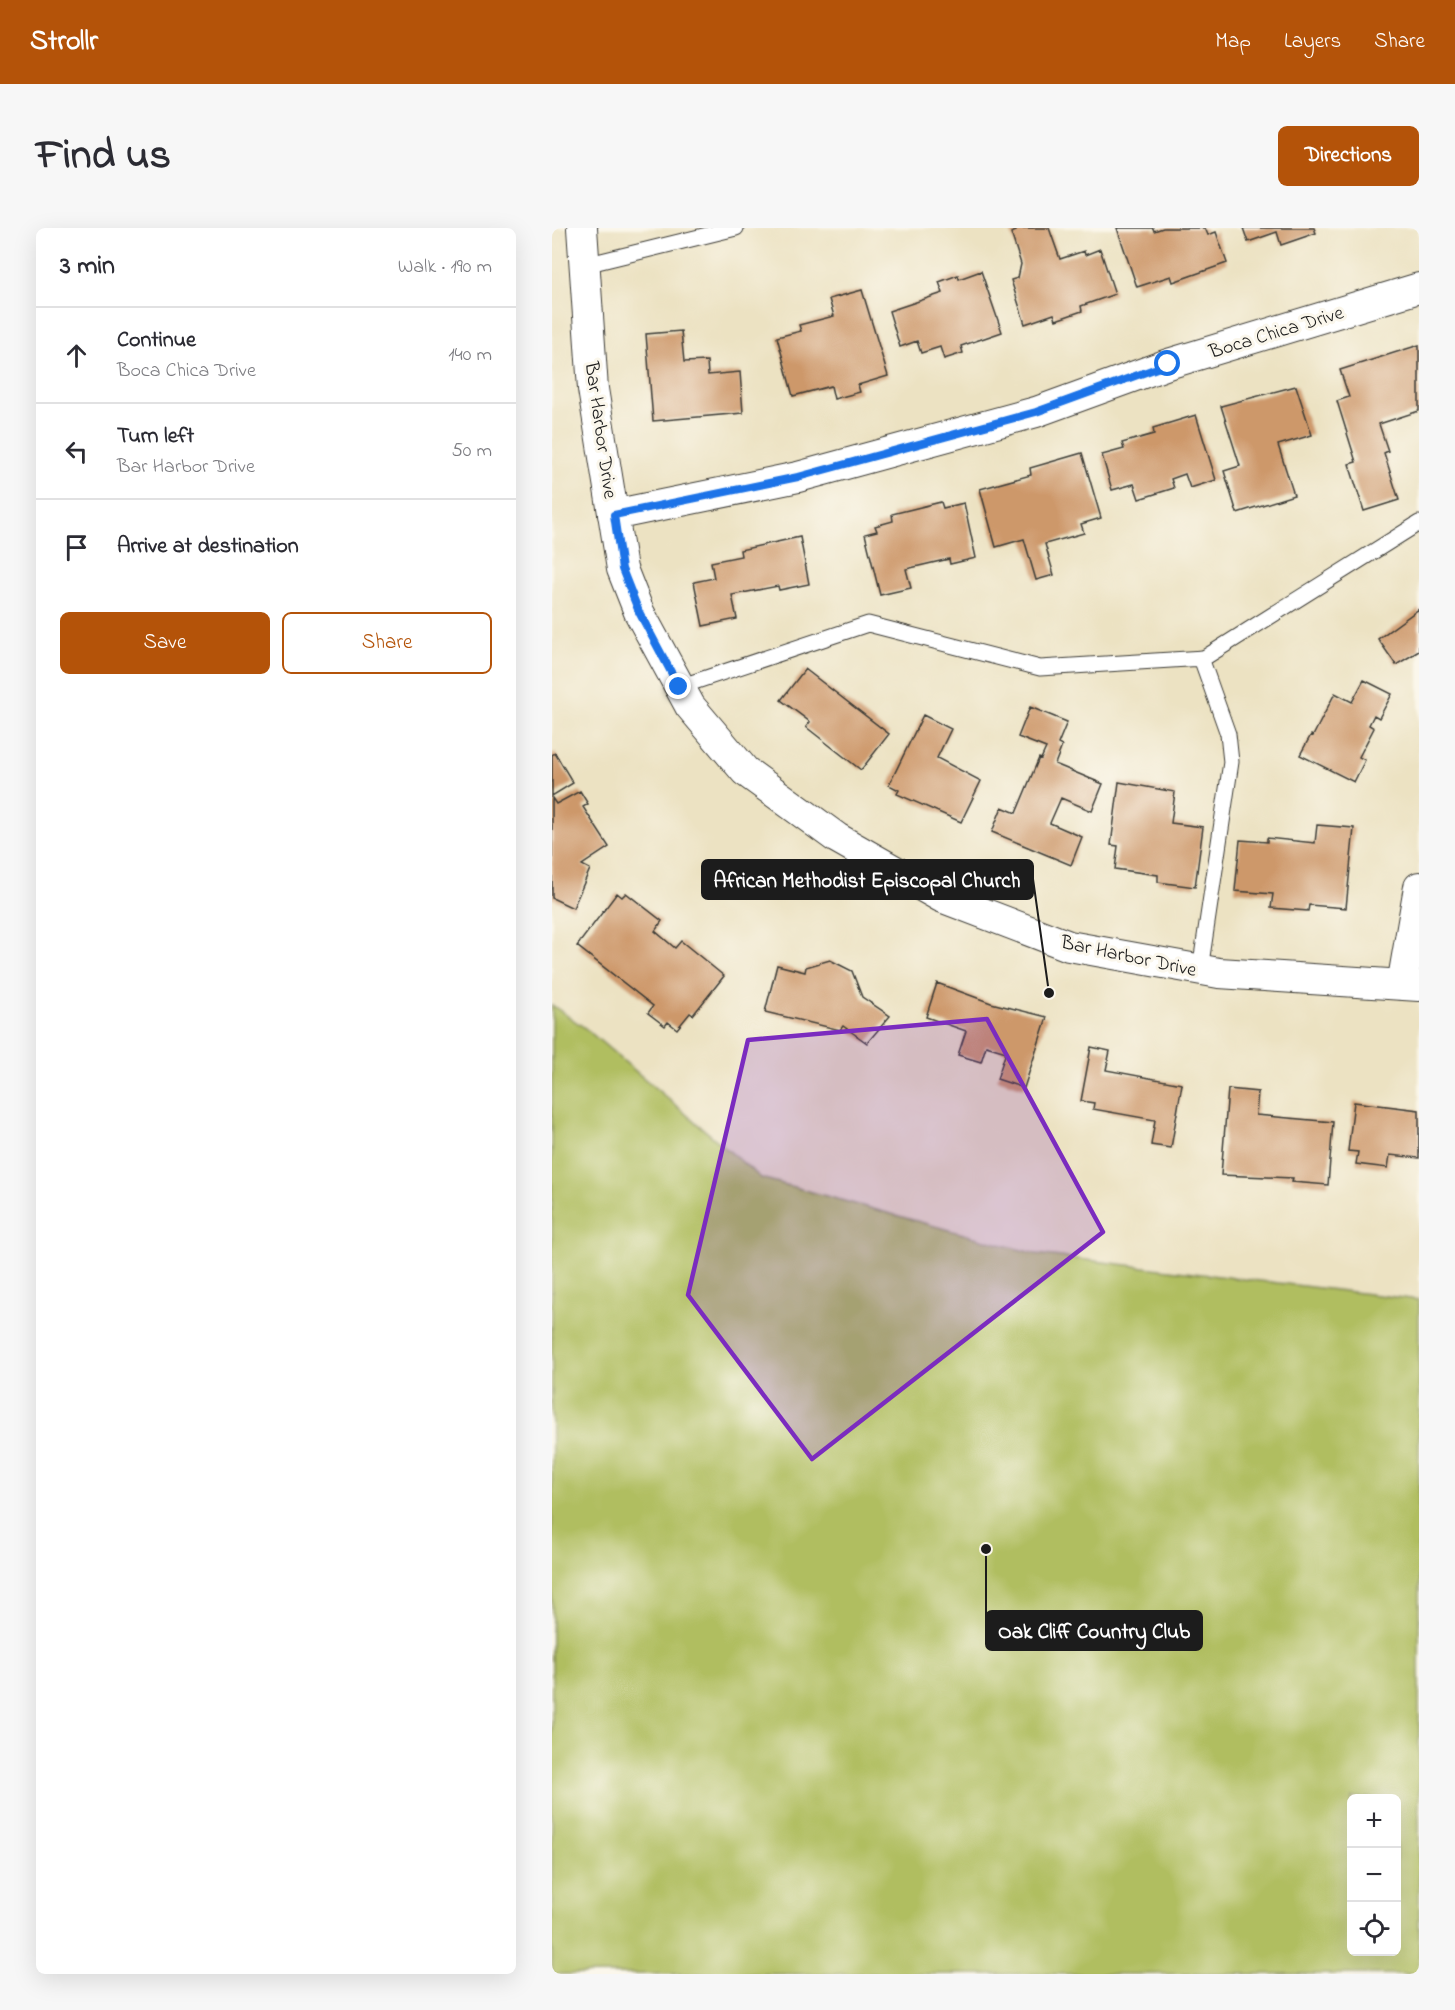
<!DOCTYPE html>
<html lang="en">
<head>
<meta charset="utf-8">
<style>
	body { margin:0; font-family:"Indie Flower",sans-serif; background:#f7f7f7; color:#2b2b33 }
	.controls { position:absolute; right:18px; bottom:18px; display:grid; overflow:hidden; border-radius:9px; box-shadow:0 6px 24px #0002 }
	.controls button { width:54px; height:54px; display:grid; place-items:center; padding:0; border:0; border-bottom:2px solid #e1e1e2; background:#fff; color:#2b2b33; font:30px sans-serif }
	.stop { position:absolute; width:18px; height:18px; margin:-14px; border:4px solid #1a73e8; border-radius:50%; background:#fff }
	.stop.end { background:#1a73e8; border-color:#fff; box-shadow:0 2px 6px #0008 }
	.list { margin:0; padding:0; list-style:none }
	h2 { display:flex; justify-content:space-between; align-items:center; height:78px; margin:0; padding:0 24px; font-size:26px }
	h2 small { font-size:20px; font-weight:400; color:#7c7c81 }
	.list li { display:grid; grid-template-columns:39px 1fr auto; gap:18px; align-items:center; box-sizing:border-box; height:96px; padding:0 24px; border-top:2px solid #e1e1e2 }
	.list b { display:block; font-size:22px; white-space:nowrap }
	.list p { margin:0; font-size:20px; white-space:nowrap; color:#7c7c81 }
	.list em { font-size:20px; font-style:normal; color:#7c7c81 }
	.actions { display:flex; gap:12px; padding:18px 24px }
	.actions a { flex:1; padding:14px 0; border:2px solid #b45309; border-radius:9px; text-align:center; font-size:21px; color:#b45309 }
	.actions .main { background:#b45309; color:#fff }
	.icon { flex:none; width:33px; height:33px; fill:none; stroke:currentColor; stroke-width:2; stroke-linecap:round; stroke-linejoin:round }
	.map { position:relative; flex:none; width:867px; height:1746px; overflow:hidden; border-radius:9px }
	header { display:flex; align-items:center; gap:36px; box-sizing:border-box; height:84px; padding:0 30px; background:#b45309; color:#fff }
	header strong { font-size:28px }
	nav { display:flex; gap:33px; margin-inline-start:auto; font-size:21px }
	.intro { display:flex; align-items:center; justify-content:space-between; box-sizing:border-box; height:144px; padding:0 36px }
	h1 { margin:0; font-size:42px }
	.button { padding:15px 27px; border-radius:9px; background:#b45309; color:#fff; font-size:21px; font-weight:700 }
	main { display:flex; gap:36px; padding:0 36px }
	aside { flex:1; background:#fff; border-radius:9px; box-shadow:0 6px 24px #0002 }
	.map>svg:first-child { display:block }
</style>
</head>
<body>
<header>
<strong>Strollr</strong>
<nav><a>Map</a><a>Layers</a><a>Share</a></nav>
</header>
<div class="intro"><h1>Find us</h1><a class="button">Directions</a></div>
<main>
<aside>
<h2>3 min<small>Walk · 190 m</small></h2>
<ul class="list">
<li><svg class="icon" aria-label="ahead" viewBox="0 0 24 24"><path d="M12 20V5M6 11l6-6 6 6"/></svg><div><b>Continue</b><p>Boca Chica Drive</p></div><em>140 m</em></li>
<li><svg class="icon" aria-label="left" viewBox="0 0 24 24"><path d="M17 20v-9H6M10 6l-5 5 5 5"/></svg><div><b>Turn left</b><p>Bar Harbor Drive</p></div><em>50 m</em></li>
<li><svg class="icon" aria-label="arrive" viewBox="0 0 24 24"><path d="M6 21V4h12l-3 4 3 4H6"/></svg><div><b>Arrive at destination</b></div></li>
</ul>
<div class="actions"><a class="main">Save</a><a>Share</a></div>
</aside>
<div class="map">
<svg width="867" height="1746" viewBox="0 0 867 1746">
	<rect width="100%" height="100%" fill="#fbf7ec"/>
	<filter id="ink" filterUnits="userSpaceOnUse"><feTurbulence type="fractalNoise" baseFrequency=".0167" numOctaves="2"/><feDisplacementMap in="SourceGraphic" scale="12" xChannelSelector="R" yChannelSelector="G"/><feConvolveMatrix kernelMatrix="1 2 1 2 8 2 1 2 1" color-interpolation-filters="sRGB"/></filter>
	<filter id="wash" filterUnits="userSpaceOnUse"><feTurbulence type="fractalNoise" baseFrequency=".008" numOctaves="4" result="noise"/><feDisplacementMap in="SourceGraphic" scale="24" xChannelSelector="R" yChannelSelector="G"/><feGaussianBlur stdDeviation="1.35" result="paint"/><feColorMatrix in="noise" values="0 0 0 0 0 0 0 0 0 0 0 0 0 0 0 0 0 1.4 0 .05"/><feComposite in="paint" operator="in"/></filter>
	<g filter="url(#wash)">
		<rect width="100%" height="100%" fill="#ece2c2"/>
		<path fill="#b0be61" stroke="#666d3e" stroke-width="1.5" fill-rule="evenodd" d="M0,777L33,800L209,950L484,1026L867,1072V1746H0ZM800,1570H844V1724H800Z"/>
		<g id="blocks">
			<path fill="#cd986b" d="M463,0H497L508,31L532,23L533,27L548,21L563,66L529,78L530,83L504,92L502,86L473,96L459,52L466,50L469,36L459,5L464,3Z
				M565,0H601L602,3L611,0H653L656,7L664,4L675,35L621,54L619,48L585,59Z
				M691,0H762L764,5L729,17L725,4L696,14Z
				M429,43L450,104L409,118L411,125L392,131L388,119L369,125L365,113L348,119L337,83L391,65L387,54L406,47L407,51Z
				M310,62L336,148L306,157L308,164L282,171L279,158L241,168L225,109L249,103L247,97L282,88L277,71Z
				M129,103L132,134L155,133L156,147L188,144L191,185L101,193L94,106Z
				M867,117V183L827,196L836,223L832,225L847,272L812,283L797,236L804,234L785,173L797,169L788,142Z
				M744,158L760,207L726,217L742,267L685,285L672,243L688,238L669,178Z
				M644,187L664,252L638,260L633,246L619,251L622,260L587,271L582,256L560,262L550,227L572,221L570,215L602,206L601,200Z
				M530,225L549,290L529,296L532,305L493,316L502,347L484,352L472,311L444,319L428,261L479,247L478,240Z
				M389,274L391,280L412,275L424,330L398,336L397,331L354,341L359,360L328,367L313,306L325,303L323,298L341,293L340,286Z
				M248,309L257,356L227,362L226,358L180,367L185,391L151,398L142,354L162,350L159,334L189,328L188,322Z
				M867,381V423L844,437L826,411Z
				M253,441L337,506L309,542L254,499L258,494L229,472Z
				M812,452L840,466L827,490L822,487L817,497L822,500L807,529L813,532L802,554L748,527L759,507L761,508L783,465L800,474Z
				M478,479L515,494L506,516L510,518L503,536L551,556L540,583L509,570L498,595L530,609L519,637L440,604L450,579L464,585L487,530L489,531L494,520L466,509Z
				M371,487L399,501L385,530L429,553L409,594L345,566L347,562L337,557Z
				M3,525L21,555L0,568V527Z
				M567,554L623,564L619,595L651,599L643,659L606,654V647L563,641L566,618L559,617Z
				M28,563L36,576L31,579L57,619L30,637L38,641L21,680L0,670V570L4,576Z
				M765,597L802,600L794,680L757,677L756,683L719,680L721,666L683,663L688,612L715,614V610L763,615Z
				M65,665L70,669L74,665L110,693L103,703L123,720L129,713L172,748L141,787L138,785L125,801L116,794L113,798L96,785L101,778L25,718Z
				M278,732L300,743L310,769L338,788L315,815L291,798L288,802L213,784L225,737L253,744L254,739Z
				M385,755L439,775L495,789L472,860L445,851L454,824L434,818L429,834L406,827L414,803L374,789Z
				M539,819L558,823L554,842L630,856L619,920L599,917L603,892L541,881L542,875L529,873Z
				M676,861L706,864L704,887L781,894L776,957L740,954L741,950L669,947Z
				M802,874L867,882V930L838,927L836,940L804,936L806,924L796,923Z"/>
		</g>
	</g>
	<g filter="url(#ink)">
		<use href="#blocks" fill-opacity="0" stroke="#3b3a35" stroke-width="1.5"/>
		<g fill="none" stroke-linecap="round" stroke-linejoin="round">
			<defs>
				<path id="service" d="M33,37L184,0
					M127,459L316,396L488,440L652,430L867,295
					M648,742L679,534L676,506L649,430"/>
				<path id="minor" d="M30,0L41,161L70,341L87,384L138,478L193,543L285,610L389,669L517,718L667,745L867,758
					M61,287L246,249L484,184L616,136L867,60
					M850,757L867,659"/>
			</defs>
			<use href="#service" stroke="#3b3a35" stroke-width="17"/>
			<use href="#minor" stroke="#3b3a35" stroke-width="32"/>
			<use href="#service" stroke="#fff" stroke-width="15"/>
			<use href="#minor" stroke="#fff" stroke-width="30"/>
		</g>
	</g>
	<g fill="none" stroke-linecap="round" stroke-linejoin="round" filter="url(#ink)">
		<path stroke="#1a73e8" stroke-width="8" d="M127,459L87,384L70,341L62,287L246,249L484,184L616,136"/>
	</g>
	<path fill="#7b2cbf" fill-opacity="0.2" stroke="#7b2cbf" stroke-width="4.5" stroke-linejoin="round" d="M435,791L551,1004L260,1231L136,1067L196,812Z"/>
	<g text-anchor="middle" stroke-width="6" stroke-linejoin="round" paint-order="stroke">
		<g font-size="20" fill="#1c1c1c" stroke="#fbf7ec">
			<text transform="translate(724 103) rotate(-17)" y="7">Boca Chica Drive</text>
			<text transform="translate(50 202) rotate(82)" y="7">Bar Harbor Drive</text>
			<text transform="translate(577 727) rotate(12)" y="7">Bar Harbor Drive</text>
		</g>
	</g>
	<path fill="none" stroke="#1c1c1c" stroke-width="2" d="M497 765L481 651M434 1321L434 1403"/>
	<g fill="#1c1c1c" stroke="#fbf7ec" stroke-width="2">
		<circle cx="497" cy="765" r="6"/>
		<circle cx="434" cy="1321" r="6"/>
	</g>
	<g fill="#1c1c1c" stroke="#1c1c1c" stroke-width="2">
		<rect x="150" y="632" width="331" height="39" rx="6"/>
		<rect x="434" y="1383" width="216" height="39" rx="6"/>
	</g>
	<g font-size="21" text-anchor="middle" font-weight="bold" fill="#fff">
		<text x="315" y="659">African Methodist Episcopal Church</text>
		<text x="542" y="1410">Oak Cliff Country Club</text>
	</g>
</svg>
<div class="controls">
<button>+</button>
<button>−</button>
<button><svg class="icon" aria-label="locate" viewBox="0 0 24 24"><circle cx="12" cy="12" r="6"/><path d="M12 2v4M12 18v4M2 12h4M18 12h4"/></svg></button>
</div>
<div class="stop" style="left:616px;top:136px"></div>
<div class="stop end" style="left:127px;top:459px"></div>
</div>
</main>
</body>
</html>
